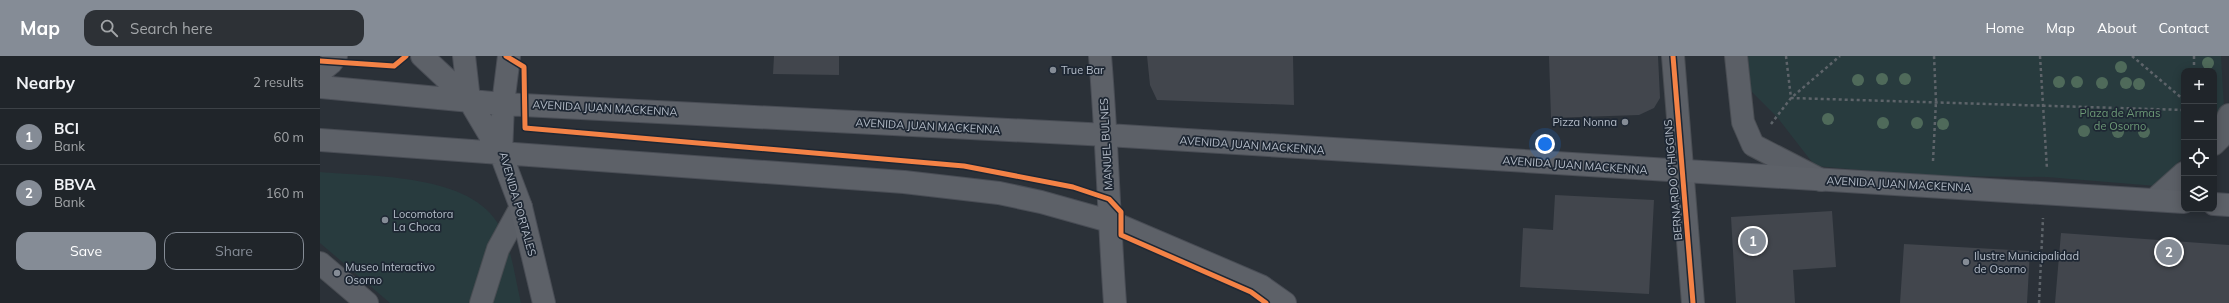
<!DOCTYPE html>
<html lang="en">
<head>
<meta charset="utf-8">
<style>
	body { margin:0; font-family:Mulish,sans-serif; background:#2d3136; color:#f1f3f6 }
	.controls { position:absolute; right:12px; top:12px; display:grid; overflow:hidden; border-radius:8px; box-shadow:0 2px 10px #0003 }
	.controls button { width:36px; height:36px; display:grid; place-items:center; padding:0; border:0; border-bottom:1px solid #3d4247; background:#20252a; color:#f1f3f6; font:20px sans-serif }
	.you { position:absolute; left:1225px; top:88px; width:14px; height:14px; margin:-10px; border:3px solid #fff; border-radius:50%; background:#1a73e8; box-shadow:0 0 0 6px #1a73e833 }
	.badge { display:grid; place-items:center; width:26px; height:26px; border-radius:50%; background:#858c96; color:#fff; font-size:13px; font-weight:700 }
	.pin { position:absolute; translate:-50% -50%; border:2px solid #fff; box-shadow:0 1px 4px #0006 }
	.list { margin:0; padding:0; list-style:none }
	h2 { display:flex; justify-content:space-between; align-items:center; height:52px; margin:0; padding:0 16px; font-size:17px }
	h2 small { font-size:13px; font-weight:400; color:#a2a5a8 }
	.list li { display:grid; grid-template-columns:26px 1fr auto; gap:12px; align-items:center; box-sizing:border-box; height:56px; padding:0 16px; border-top:1px solid #3d4247 }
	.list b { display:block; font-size:15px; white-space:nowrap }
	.list p { margin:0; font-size:13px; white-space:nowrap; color:#a2a5a8 }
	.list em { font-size:13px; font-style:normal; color:#a2a5a8 }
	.actions { display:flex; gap:8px; padding:12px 16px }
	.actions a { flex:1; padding:9px 0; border:1px solid #858c96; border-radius:12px; text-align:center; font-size:14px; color:#858c96 }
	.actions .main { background:#858c96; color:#fff }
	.icon { flex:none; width:22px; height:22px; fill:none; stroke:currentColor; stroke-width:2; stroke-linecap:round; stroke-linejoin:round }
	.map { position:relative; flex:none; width:1909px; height:247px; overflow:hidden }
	header { display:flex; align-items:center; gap:24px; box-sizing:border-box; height:56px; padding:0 20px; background:#858c96; color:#fff }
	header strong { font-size:19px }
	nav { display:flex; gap:22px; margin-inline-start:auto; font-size:14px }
	.search { width:280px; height:36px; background:#2d3136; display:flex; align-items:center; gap:10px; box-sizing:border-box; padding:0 14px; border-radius:12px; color:#a2a5a8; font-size:15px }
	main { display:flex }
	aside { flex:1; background:#20252a }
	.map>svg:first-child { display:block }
</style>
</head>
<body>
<header>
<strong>Map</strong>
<div class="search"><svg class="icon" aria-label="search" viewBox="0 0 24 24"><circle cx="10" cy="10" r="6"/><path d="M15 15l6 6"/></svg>Search here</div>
<nav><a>Home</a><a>Map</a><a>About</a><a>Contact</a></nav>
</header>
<main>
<aside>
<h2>Nearby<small>2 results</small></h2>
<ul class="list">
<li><span class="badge">1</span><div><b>BCI</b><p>Bank</p></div><em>60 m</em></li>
<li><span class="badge">2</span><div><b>BBVA</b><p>Bank</p></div><em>160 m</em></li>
</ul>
<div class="actions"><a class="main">Save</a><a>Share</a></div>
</aside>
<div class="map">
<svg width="1909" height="247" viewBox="0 0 1909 247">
	<rect width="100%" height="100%" fill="#2b3138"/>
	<path fill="#283b3e" d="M1428,0H1901L1904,52L1894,64V15H1864V100L1836,130L1727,121L1612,120L1495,110L1457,61L1431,35Z
		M0,116C52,121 152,117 180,171C192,193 195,222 201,247H70L0,187Z"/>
	<path fill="#42464d" d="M454,0H519V19L453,18Z
		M827,0H973L974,49L837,44L830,29Z
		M1229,0H1338L1340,42L1334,52L1319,59L1231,62Z
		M1235,139L1334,144L1329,238L1200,231L1203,172L1233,174Z
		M1512,155L1516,211L1473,214L1475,247H1416L1411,161Z
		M1741,177L1909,189V247H1735Z
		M1584,188L1710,195L1707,247H1580Z"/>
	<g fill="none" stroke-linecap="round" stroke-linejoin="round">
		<defs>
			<path id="minor" d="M1353,0L1373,247
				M1416,0L1423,66L1433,89L1501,124
				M1894,88L1900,82L1909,59
				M1834,144L1864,117
				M0,207L47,247
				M161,247L178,193L201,151"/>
			<path id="major" d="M102,0L149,44L181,98
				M144,0L149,44
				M189,0L183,48L181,98L201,151L224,247
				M780,0C787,82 789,165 795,247
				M0,16L11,7L16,0
				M0,31L183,48L787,79L1864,146
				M0,84L584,126L679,137L721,146L789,165L941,230L965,247
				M1894,148L1909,149"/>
		</defs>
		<use href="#minor" stroke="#494d53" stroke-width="24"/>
		<use href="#major" stroke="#494d55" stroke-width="24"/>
		<path stroke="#5e646a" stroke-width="2.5" stroke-dasharray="3 3" stroke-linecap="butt" d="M1466,0L1471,42L1864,54
			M1720,0L1727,113
			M1812,0L1864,44
			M1874,0V15
			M1451,68L1471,42L1520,0
			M1613,105L1616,45L1614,0
			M1719,247L1723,162"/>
		<use href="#minor" stroke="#5b5f66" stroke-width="22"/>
		<use href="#major" stroke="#5d6168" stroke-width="22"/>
		<defs>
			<path id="cycleway" d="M186,0L204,11L205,72L644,110L753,131L789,143L801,156V179L931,236L946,247
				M1353,0L1373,247
				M0,5L74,10L86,0"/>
		</defs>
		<use href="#cycleway" stroke="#1e2733" stroke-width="8"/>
		<use href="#cycleway" stroke="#f48246" stroke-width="5"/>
	</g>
	<g fill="#4f6a5a">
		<circle cx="1888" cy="7" r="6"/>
		<circle cx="1801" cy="11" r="6"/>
		<circle cx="1562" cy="23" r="6"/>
		<circle cx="1585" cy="23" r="6"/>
		<circle cx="1538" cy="24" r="6"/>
		<circle cx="1739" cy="26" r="6"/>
		<circle cx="1757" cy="26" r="6"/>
		<circle cx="1782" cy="27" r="6"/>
		<circle cx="1806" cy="27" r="6"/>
		<circle cx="1819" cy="28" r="6"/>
		<circle cx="1508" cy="63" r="6"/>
		<circle cx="1563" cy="67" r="6"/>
		<circle cx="1597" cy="67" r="6"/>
		<circle cx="1623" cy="68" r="6"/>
		<circle cx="1764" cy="75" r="6"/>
		<circle cx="1798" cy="76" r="6"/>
		<circle cx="1824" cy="76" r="6"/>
	</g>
	<g fill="#858c96" stroke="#1e2733" stroke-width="1.5">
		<circle cx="733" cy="14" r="4"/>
		<circle cx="1305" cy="66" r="4"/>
		<circle cx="65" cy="164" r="4"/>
		<circle cx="1646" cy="206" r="4"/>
		<circle cx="17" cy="217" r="4"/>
	</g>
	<g text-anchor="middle" stroke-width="3.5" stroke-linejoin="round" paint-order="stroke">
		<g font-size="11" fill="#b5bdc9" stroke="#1e2733" text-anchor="start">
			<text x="741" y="18">True Bar</text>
			<text x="1297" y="70" text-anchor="end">Pizza Nonna</text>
			<text x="73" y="162">Locomotora<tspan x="73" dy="13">La Choca</tspan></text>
			<text x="1654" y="204">Ilustre Municipalidad<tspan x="1654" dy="13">de Osorno</tspan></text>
			<text x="25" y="215">Museo Interactivo<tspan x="25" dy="13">Osorno</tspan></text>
		</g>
		<g font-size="11" fill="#b5bdc9" stroke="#1e2733">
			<text transform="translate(285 52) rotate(3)" y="4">AVENIDA JUAN MACKENNA</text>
			<text transform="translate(608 70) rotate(3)" y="4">AVENIDA JUAN MACKENNA</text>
			<text transform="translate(786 88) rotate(-93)" y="4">MANUEL BULNES</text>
			<text transform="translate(932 89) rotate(4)" y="4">AVENIDA JUAN MACKENNA</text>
			<text transform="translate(1255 109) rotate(4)" y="4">AVENIDA JUAN MACKENNA</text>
			<text transform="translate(1353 124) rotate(-95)" y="4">BERNARDO O'HIGGINS</text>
			<text transform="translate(1579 128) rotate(3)" y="4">AVENIDA JUAN MACKENNA</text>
			<text transform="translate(198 148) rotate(74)" y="4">AVENIDA PORTALES</text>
		</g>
		<g font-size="11" fill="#6c9976" stroke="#1e2733">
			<text x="1800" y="61">Plaza de Armas<tspan x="1800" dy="13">de Osorno</tspan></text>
		</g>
	</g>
</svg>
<div class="controls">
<button>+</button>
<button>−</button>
<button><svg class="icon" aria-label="locate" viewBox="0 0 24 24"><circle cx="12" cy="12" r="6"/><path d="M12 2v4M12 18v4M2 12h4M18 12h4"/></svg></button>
<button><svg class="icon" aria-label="layers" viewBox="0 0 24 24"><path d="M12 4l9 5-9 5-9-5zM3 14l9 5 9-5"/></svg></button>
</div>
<div class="you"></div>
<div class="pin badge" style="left:1433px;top:185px">1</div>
<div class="pin badge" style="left:1849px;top:196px">2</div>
</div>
</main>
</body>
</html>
